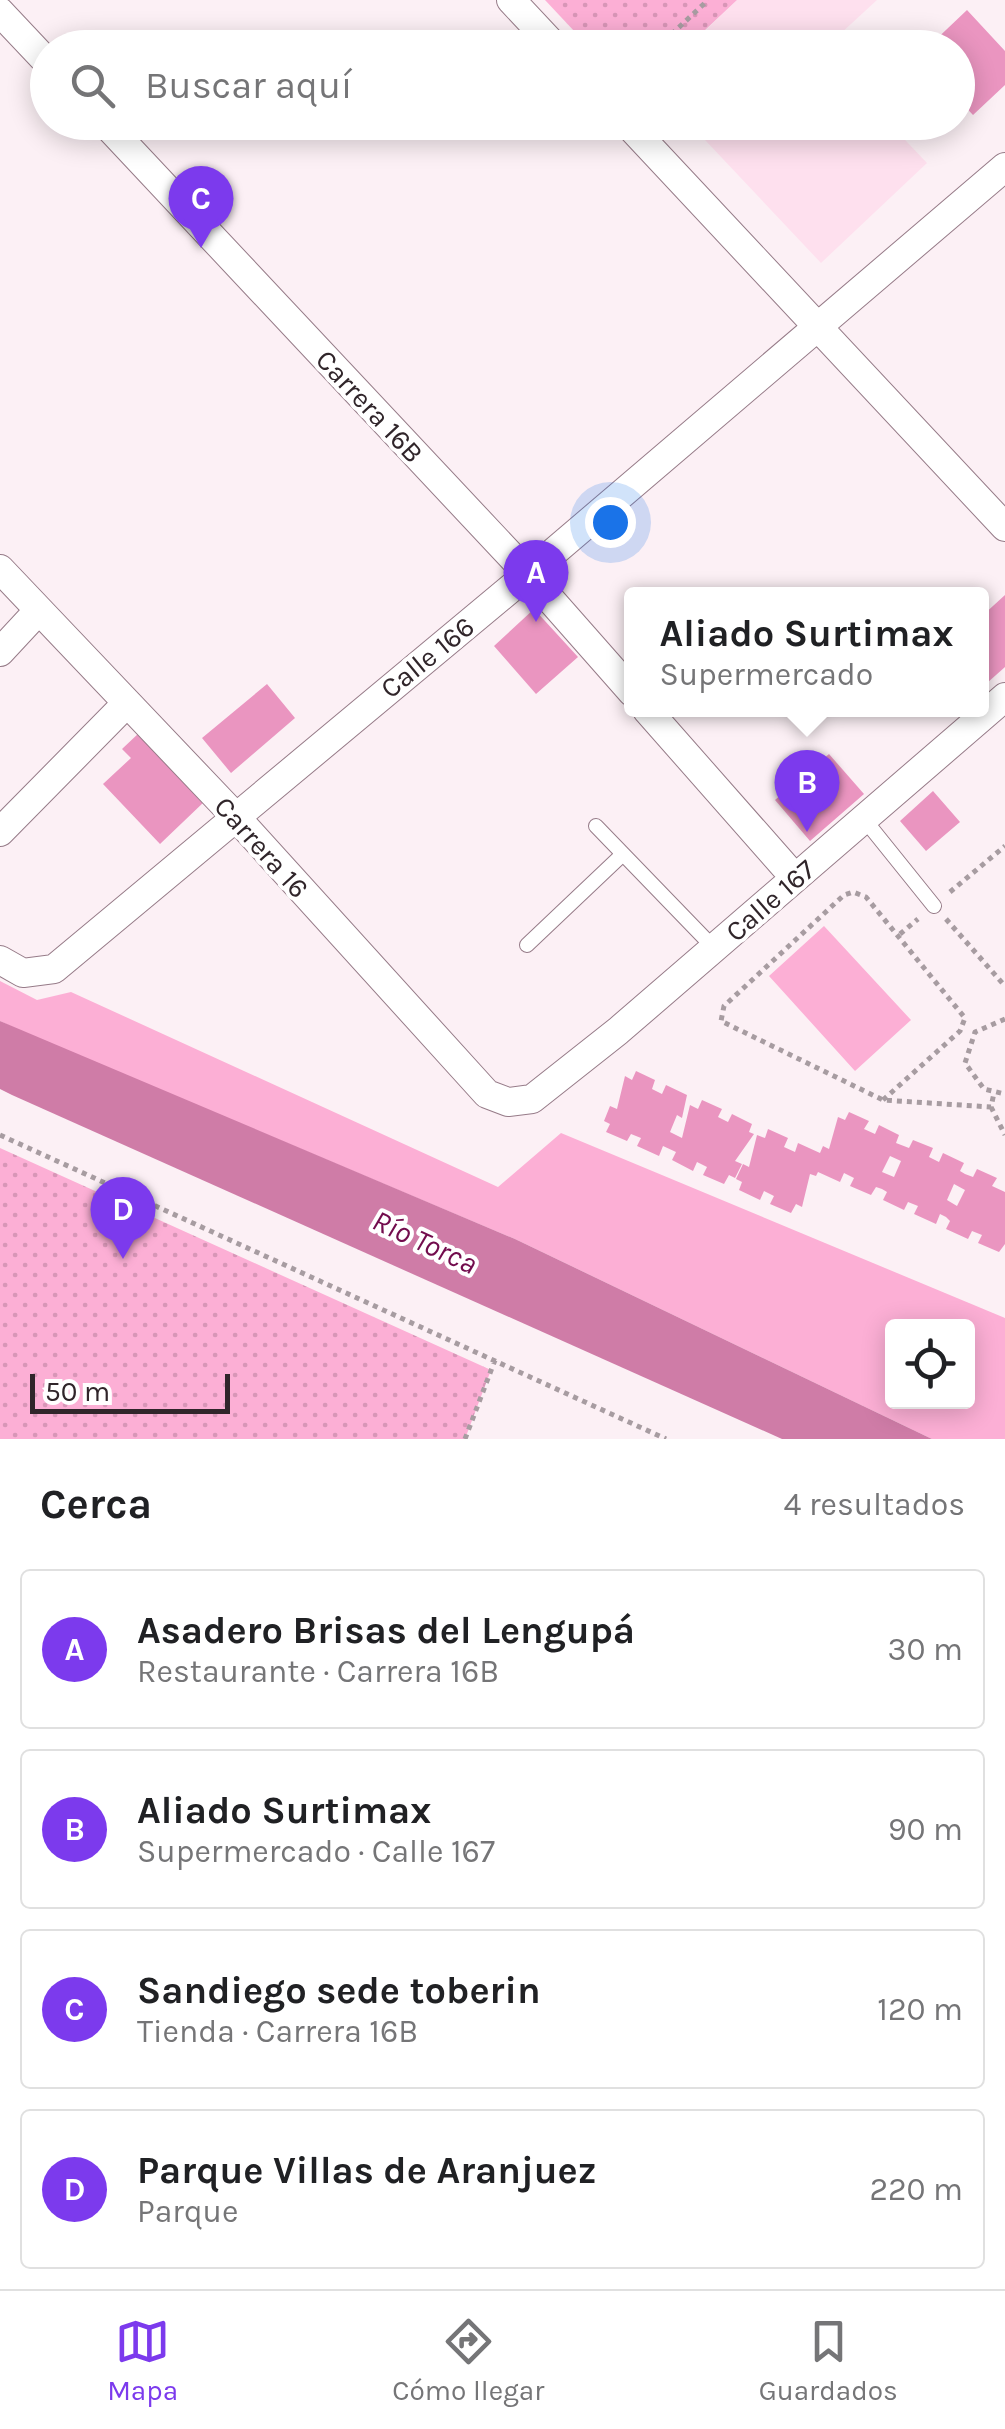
<!DOCTYPE html>
<html lang="es">
<head>
<meta charset="utf-8">
<style>
	body { margin:0; font-family:Karla,sans-serif; background:#f2f2f2; color:#202124 }
	.controls { position:absolute; right:30px; bottom:30px; display:grid; overflow:hidden; border-radius:10px; box-shadow:0 5px 25px #0003 }
	.controls button { width:90px; height:90px; display:grid; place-items:center; padding:0; border:0; border-bottom:2px solid #e0e0e0; background:#fff; color:#202124; font:50px sans-serif }
	.scale { position:absolute; left:30px; bottom:25px; width:200px; box-sizing:border-box; padding-left:10px; border:5px solid #30252a; border-top:0; font-size:28px; line-height:35px; white-space:nowrap; color:#30252a; -webkit-text-stroke:8px #fff; paint-order:stroke }
	.you { position:absolute; left:610px; top:522px; width:35px; height:35px; margin:-25px; border:8px solid #fff; border-radius:50%; background:#1a73e8; box-shadow:0 0 0 15px #1a73e833 }
	.badge { display:grid; place-items:center; width:65px; height:65px; border-radius:50%; background:#7c3aed; color:#fff; font-size:32px; font-weight:700 }
	.pin { position:absolute; translate:-50% -82px; filter:drop-shadow(0 2px 5px #0008) }
	.pin::after { content:''; position:absolute; top:52px; width:35px; height:30px; background:inherit; clip-path:polygon(0 0,100% 0,50% 100%) }
	.popup { position:absolute; left:624px; top:587px; width:365px; height:130px; box-sizing:border-box; display:grid; place-content:center; border-radius:10px; background:#fff; filter:drop-shadow(0 2px 8px #0005); font-size:32px; white-space:nowrap; color:#757577 }
	.popup b { font-size:38px; color:#202124 }
	.popup::after { content:''; position:absolute; left:50%; top:100%; margin-left:-20px; border:20px solid transparent; border-top-color:#fff }
	.list { margin:0; padding:0; list-style:none }
	h2 { display:flex; justify-content:space-between; align-items:center; height:130px; margin:0; padding:0 40px; font-size:42px }
	h2 small { font-size:32px; font-weight:400; color:#757577 }
	.list li { display:grid; grid-template-columns:65px 1fr auto; gap:30px; align-items:center; box-sizing:border-box; height:160px; margin:0 20px 20px; padding:0 20px; border:2px solid #e0e0e0; border-radius:10px }
	.list b { display:block; font-size:38px; white-space:nowrap }
	.list p { margin:0; font-size:32px; white-space:nowrap; color:#757577 }
	.list em { font-size:32px; font-style:normal; color:#757577 }
	.icon { flex:none; width:55px; height:55px; fill:none; stroke:currentColor; stroke-width:2; stroke-linecap:round; stroke-linejoin:round }
	.map { position:relative; flex:none; width:1005px; height:1439px; overflow:hidden }
	.search { position:absolute; background:#fff; box-shadow:0 5px 25px #0003; left:30px; right:30px; top:30px; height:110px; display:flex; align-items:center; gap:25px; box-sizing:border-box; padding:0 35px; border-radius:55px; color:#757577; font-size:38px }
	.sheet { height:850px; background:#fff }
	nav { display:flex; justify-content:space-around; align-items:center; box-sizing:border-box; height:140px; border-top:2px solid #e0e0e0; background:#fff; font-size:28px; color:#757577 }
	nav a { display:grid; justify-items:center; gap:5px }
	nav .on { color:#7c3aed }
	.map>svg:first-child { display:block }
</style>
</head>
<body>
<div class="map">
<svg width="1005" height="1439" viewBox="0 0 1005 1439">
	<defs>
		<pattern id="park-dots" width="8" height="8" patternUnits="userSpaceOnUse" patternTransform="scale(2.5)"><rect width="8" height="8" fill="#fcafd5"/><path d="M2 2h.1M6 6h.1" fill="none" stroke="#d896b7" stroke-width="1.8" stroke-linecap="round"/></pattern>
	</defs>
	<rect width="100%" height="100%" fill="#fcf0f5"/>
	<path fill="#fee0ee" d="M737,0H877L826,47L687,48Z
		M689,123H889L927,163L821,263Z"/>
	<path fill="#fcafd5" fill-rule="evenodd" d="M824,926L911,1020L855,1071L769,976Z
		M0,981L37,1000L71,992L498,1187L561,1133L1005,1318V1439H932L515,1239L25,1033L0,1021ZM892,1326H968V1402H892Z"/>
	<path fill="url(#park-dots)" d="M545,0H737L687,47L590,48Z
		M0,1148L491,1370L465,1439H0Z"/>
	<path fill="#cf7ca7" d="M0,1021L515,1239L932,1439H782L12,1095L0,1089Z"/>
	<path fill="#ea95c0" fill-rule="evenodd" d="M967,10L1005,51V85L973,115L958,99V48H927Z
		M1005,595V667L987,683L982,678V616Z
		M534,609L578,657L536,694L494,646Z
		M267,684L295,718L231,773L202,738Z
		M140,732L205,801L160,844L103,784L131,758L122,749Z
		M829,754L864,794L810,841L775,800Z
		M933,791L960,822L926,851L900,821Z
		M636,1071L655,1080L652,1089L662,1094L666,1085L687,1095L682,1118L677,1115L670,1132L682,1138L690,1105L698,1109L702,1100L722,1109L718,1117L728,1122L732,1114L752,1124L749,1132L754,1134L735,1161L742,1164L735,1178L729,1175L724,1184L703,1175L707,1167L697,1162L693,1171L672,1160L676,1152L663,1146L659,1156L637,1146L641,1138L631,1134L627,1141L606,1132L610,1124L604,1121L610,1106L617,1109L625,1076L632,1080Z
		M849,1112L869,1121L864,1129L875,1134L879,1125L899,1135L896,1143L909,1148L913,1140L933,1148L929,1157L939,1162L943,1153L964,1163L960,1171L965,1174L973,1177L977,1169L997,1178L992,1186L1005,1192V1244L999,1252L978,1243L982,1235L972,1231L968,1239L946,1229L950,1221L946,1217L940,1214L936,1224L914,1214L918,1206L908,1202L904,1210L883,1200L887,1192L882,1189L876,1187L871,1195L850,1186L854,1178L844,1173L840,1182L818,1172L816,1176L810,1174L802,1207L796,1204L791,1213L770,1204L774,1196L764,1191L760,1200L739,1190L742,1182L736,1179L743,1164L749,1167L757,1135L765,1138L768,1129L788,1138L784,1147L795,1152L798,1143L820,1153L823,1146L829,1149L838,1117L845,1120ZM890,1156L901,1161L894,1177L882,1172ZM954,1184L965,1190L957,1206L947,1200Z"/>
	<g fill="none" stroke-linecap="round" stroke-linejoin="round">
		<defs>
			<path id="service" d="M864,819L934,906
				M596,826L714,948
				M527,945L623,854"/>
			<path id="minor" d="M511,0L556,48
				M0,12L48,63
				M104,122L528,574L632,692
				M626,122L1005,527
				M0,569L234,815L487,1094L508,1102L532,1099L618,1031L1005,697
				M0,652L39,610
				M647,710L795,878
				M0,832L127,703
				M0,960L23,973L54,969L528,574L1005,167"/>
		</defs>
		<use href="#service" stroke="#967b88" stroke-width="16"/>
		<use href="#minor" stroke="#967b88" stroke-width="30"/>
		<path stroke="#a79ca1" stroke-width="5" stroke-dasharray="5 5" stroke-linecap="butt" d="M657,48L708,0
			M950,892L1005,846
			M946,919L1005,986
			M900,934L918,919
			M1005,1019L975,1032L965,1063L984,1089L1005,1094
			M883,1100L960,1031L965,1018L866,897L853,892L844,895L724,1006L721,1021L883,1100L991,1107L994,1093
			M991,1107L1005,1135
			M0,1135L666,1439
			M465,1439L495,1360"/>
		<use href="#service" stroke="#fff" stroke-width="14"/>
		<use href="#minor" stroke="#fff" stroke-width="28"/>
	</g>
	<g text-anchor="middle" stroke-width="8" stroke-linejoin="round" paint-order="stroke">
		<g font-size="28" fill="#30252a" stroke="#fff">
			<text transform="translate(370 406) rotate(47)" y="10">Carrera 16B</text>
			<text transform="translate(427 657) rotate(-39)" y="10">Calle 166</text>
			<text transform="translate(262 847) rotate(48)" y="10">Carrera 16</text>
			<text transform="translate(770 900) rotate(-41)" y="10">Calle 167</text>
		</g>
		<g font-size="30" font-style="italic" fill="#720c4d" stroke="#fff">
			<text transform="translate(425 1242) rotate(25)" y="10">Río Torca</text>
		</g>
	</g>
</svg>
<div class="controls">
<button><svg class="icon" aria-label="locate" viewBox="0 0 24 24"><circle cx="12" cy="12" r="6"/><path d="M12 2v4M12 18v4M2 12h4M18 12h4"/></svg></button>
</div>
<div class="scale">50 m</div>
<div class="you"></div>
<div class="pin badge" style="left:536px;top:622px">A</div>
<div class="pin badge" style="left:807px;top:832px">B</div>
<div class="popup"><b>Aliado Surtimax</b>Supermercado</div>
<div class="pin badge" style="left:201px;top:248px">C</div>
<div class="pin badge" style="left:123px;top:1259px">D</div>
<div class="search"><svg class="icon" aria-label="search" viewBox="0 0 24 24"><circle cx="10" cy="10" r="6"/><path d="M15 15l6 6"/></svg>Buscar aquí</div>
</div>
<section class="sheet">
<h2>Cerca<small>4 resultados</small></h2>
<ul class="list">
<li><span class="badge">A</span><div><b>Asadero Brisas del Lengupá</b><p>Restaurante · Carrera 16B</p></div><em>30 m</em></li>
<li><span class="badge">B</span><div><b>Aliado Surtimax</b><p>Supermercado · Calle 167</p></div><em>90 m</em></li>
<li><span class="badge">C</span><div><b>Sandiego sede toberin</b><p>Tienda · Carrera 16B</p></div><em>120 m</em></li>
<li><span class="badge">D</span><div><b>Parque Villas de Aranjuez</b><p>Parque</p></div><em>220 m</em></li>
</ul>
</section>
<nav>
<a class="on"><svg class="icon" aria-label="map" viewBox="0 0 24 24"><path d="M3 6l6-2 6 2 6-2v14l-6 2-6-2-6 2zM9 4v14M15 6v14"/></svg>Mapa</a>
<a><svg class="icon" aria-label="directions" viewBox="0 0 24 24"><path d="M12 3l9 9-9 9-9-9zM9 14v-3h6M13 9l2 2-2 2"/></svg>Cómo llegar</a>
<a><svg class="icon" aria-label="saved" viewBox="0 0 24 24"><path d="M7 4h10v16l-5-4-5 4z"/></svg>Guardados</a>
</nav>
</body>
</html>
